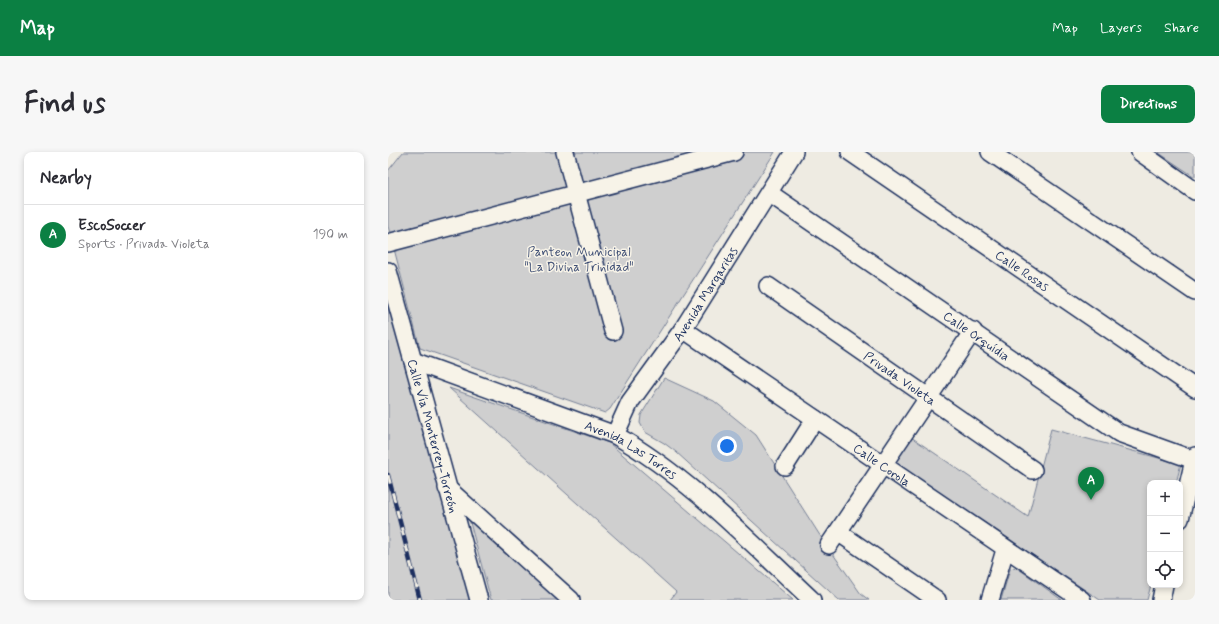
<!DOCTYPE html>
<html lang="en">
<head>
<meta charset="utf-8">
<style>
	body { margin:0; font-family:Mynerve,sans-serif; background:#f7f7f7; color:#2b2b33 }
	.controls { position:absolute; right:12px; bottom:12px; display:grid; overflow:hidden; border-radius:8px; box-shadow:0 2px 6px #0003 }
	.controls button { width:36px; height:36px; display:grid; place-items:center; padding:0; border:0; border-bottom:1px solid #e1e1e2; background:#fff; color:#2b2b33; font:20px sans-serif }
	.you { position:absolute; left:339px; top:294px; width:14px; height:14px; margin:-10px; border:3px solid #fff; border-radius:50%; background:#1a73e8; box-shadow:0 0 0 6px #1a73e833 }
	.badge { display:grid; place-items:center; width:26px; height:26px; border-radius:50%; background:#0b8043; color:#fff; font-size:13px; font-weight:700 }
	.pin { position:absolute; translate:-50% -33px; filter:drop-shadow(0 1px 2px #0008) }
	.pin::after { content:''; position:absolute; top:21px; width:14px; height:12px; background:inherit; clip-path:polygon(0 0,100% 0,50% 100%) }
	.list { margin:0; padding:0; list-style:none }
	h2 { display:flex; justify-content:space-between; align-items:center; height:52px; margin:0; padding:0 16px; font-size:17px }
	h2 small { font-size:13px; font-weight:400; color:#7c7c81 }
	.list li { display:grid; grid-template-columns:26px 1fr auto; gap:12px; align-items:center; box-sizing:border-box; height:60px; padding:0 16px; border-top:1px solid #e1e1e2 }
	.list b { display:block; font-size:15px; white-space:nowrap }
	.list p { margin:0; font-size:13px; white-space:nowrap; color:#7c7c81 }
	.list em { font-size:13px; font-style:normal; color:#7c7c81 }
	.icon { flex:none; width:22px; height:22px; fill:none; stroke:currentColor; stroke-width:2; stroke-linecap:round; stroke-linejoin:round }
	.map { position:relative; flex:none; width:807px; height:448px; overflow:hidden; border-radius:8px }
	header { display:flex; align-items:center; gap:24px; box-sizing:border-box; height:56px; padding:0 20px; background:#0b8043; color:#fff }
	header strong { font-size:19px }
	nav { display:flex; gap:22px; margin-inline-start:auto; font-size:14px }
	.intro { display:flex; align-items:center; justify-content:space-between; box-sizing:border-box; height:96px; padding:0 24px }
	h1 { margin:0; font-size:28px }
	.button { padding:10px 18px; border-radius:8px; background:#0b8043; color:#fff; font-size:14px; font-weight:700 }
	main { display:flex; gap:24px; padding:0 24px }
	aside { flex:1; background:#fff; border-radius:8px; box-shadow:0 2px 6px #0003 }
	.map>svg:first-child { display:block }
</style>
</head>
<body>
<header>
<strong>Map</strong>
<nav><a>Map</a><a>Layers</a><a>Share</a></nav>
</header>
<div class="intro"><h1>Find us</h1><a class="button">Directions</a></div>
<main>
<aside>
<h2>Nearby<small></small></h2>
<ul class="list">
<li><span class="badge">A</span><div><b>EscoSoccer</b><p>Sports · Privada Violeta</p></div><em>190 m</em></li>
</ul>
</aside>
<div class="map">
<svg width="807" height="448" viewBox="0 0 807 448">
	<rect width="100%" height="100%" fill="#eeebe2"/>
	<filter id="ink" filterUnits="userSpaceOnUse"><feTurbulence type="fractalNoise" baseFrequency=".025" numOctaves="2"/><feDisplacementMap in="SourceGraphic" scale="8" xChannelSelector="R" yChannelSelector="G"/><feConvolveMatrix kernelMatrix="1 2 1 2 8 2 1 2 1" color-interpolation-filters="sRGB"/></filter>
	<g filter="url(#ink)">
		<path fill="#cfcfcf" stroke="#757f96" d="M15,0H387L222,257L217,261L32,196L0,74V19Z
			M771,0H807V25L771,1Z
			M0,151L1,154L82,448H0Z
			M276,226L326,249L368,283L431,382L473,442L481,448H451L288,300L276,291L257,280L252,271L253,263Z
			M61,236L221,291L405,448H282L288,440Z
			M663,277L793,312L788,331H762L763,433L759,448H712L506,310L523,285L640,365Z
			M81,367L170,448H103Z
			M628,415L674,448H613L622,417Z"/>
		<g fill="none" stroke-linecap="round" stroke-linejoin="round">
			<defs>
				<g id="minor">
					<path d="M177,0L225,179"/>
					<path id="s1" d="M462,0L807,236"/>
					<path d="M602,0L807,140"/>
					<path d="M752,0L807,39"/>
					<path id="s2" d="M381,41L731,281L806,308"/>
					<path d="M0,91L346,0"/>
					<path id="s3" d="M0,119L91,448"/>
					<path id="s4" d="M380,134L645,318"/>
					<path id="s5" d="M295,177L694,448"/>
					<path id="s6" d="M25,209L227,283C301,325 362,390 424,448"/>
					<path id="s7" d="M227,283L242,250L295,177L406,0"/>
					<path d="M397,314L427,267"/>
					<path d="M59,336L183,448"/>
					<path d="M792,367L807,304"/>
					<path d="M450,380L549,448"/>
					<path d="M441,393L585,179"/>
					<path d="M602,448L617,398"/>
					<path d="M773,448L776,433"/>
				</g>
			</defs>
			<use href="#minor" stroke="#1b2f5e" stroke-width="20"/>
			<use href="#minor" stroke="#f7f3e8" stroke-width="17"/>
			<defs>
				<path id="rail" d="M0,323L32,448"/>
			</defs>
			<use href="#rail" stroke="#1b2f5e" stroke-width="4.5"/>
			<use href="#rail" stroke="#f7f3e8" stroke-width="3" stroke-dasharray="9" stroke-linecap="butt"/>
		</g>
	</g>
	<g text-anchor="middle" stroke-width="3" stroke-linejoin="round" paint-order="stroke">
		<g font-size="13" fill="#3f4f75" stroke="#f7f3e8">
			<text x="191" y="104">Panteon Municipal<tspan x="191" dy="15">"La Divina Trinidad"</tspan></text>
		</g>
		<g font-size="13" fill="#1b2f5e" stroke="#f7f3e8">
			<text dy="5" stroke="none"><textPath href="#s1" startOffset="209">Calle Rosas</textPath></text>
			<text dy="5" stroke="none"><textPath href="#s7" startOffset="168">Avenida Margaritas</textPath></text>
			<text dy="5" stroke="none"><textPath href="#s2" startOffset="252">Calle Orquídia</textPath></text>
			<text dy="5" stroke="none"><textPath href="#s4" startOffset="161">Privada Violeta</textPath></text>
			<text dy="5" stroke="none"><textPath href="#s3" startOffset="171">Calle Vía Monterrey-Torreón</textPath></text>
			<text dy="5" stroke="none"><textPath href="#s6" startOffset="236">Avenida Las Torres</textPath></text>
			<text dy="5" stroke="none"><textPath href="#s5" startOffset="241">Calle Corola</textPath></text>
		</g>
	</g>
</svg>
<div class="controls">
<button>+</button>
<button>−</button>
<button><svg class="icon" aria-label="locate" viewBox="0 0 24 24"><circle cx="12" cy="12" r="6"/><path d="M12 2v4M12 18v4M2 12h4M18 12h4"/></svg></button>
</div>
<div class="you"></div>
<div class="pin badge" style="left:703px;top:348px">A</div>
</div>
</main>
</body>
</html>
